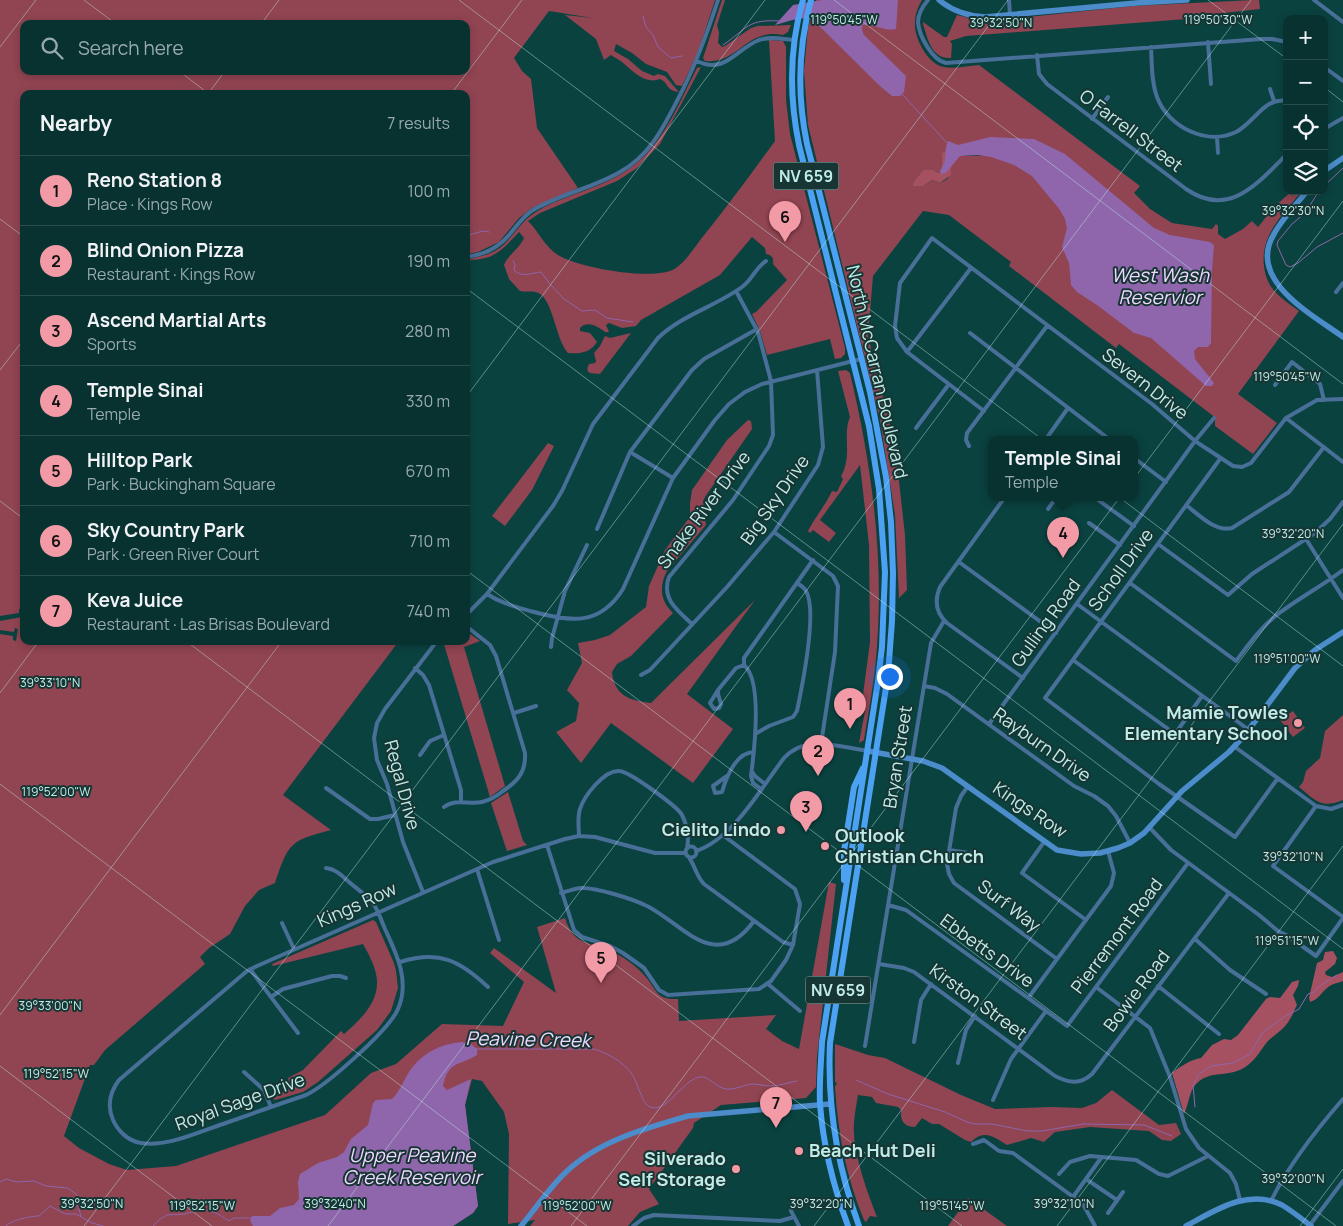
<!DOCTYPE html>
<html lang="en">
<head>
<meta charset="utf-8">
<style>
	body { margin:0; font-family:Manrope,sans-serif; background:#163e3c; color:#f1f3f6 }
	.controls { position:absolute; right:15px; top:15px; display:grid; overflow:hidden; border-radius:10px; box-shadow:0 2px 8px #0003 }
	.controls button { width:45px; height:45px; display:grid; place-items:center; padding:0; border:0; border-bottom:1px solid #294d4c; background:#083230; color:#f1f3f6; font:25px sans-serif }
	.you { position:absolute; left:889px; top:676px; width:18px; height:18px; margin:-12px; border:4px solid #fff; border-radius:50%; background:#1a73e8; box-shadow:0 0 0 8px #1a73e833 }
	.badge { display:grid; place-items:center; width:32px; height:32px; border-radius:50%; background:#f39aa7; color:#111; font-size:16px; font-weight:700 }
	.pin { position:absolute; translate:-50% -41px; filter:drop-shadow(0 1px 2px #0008) }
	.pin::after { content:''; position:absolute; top:26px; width:18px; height:15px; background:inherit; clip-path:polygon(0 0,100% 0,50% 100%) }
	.popup { position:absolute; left:988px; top:436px; width:150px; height:65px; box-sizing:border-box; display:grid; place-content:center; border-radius:10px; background:#083230; filter:drop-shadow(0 1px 4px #0005); font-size:16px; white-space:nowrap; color:#98aaab }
	.popup b { font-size:19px; color:#f1f3f6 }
	.popup::after { content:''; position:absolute; left:50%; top:100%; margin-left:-10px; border:10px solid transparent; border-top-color:#083230 }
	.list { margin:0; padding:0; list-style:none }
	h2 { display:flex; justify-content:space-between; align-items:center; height:65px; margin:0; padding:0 20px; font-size:21px }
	h2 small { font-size:16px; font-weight:400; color:#98aaab }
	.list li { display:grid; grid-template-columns:32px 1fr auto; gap:15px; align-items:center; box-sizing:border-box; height:70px; padding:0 20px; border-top:1px solid #294d4c }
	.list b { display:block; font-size:19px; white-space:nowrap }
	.list p { margin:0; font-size:16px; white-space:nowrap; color:#98aaab }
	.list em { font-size:16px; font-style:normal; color:#98aaab }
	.icon { flex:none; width:28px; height:28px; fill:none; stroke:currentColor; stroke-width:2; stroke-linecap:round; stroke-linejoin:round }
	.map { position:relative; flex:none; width:1343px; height:1226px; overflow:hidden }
	.search { position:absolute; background:#083230; box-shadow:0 2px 8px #0003; left:20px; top:20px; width:450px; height:55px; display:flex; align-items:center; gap:12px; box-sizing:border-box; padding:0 18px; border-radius:10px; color:#98aaab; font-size:19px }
	.panel { position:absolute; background:#083230; box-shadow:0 2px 8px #0003; left:20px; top:90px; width:450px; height:555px; border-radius:10px }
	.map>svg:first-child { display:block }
</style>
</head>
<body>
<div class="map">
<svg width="1343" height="1226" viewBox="0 0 1343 1226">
	<rect width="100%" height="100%" fill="#0a4240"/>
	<path fill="#914452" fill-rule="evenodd" d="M0,0H715L699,50L682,86L676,85L667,72L646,64L632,53L616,44L614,51L628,59L642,71L654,76L658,74L665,76L679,92C666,91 669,83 660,79C644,85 632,70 622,62C618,59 615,58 611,55L604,60L596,39L565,15L593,18L549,11L514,58L522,71L531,79L537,128L578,188L532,208L519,218L499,242L478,252L468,254H466V94H24V641H399L283,795L331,830C289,841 289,843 275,883L259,890L245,906L230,934L209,948L200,957L205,964L105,1050L94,1065H90L64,1136L79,1148L109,1164L127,1170L176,1166L325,1115L371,1073L396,1064L442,1024L503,1026L524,982L490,953L494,948L556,993L537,927L565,918C573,944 586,941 608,950C620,954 635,965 643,974C657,988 654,1000 678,999L679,1021L776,1015L766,1029L782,1041L799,1049L829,882L836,884L817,1057L816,1087L806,1098L721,1105L694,1123L693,1128L649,1189L659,1204L640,1212L628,1226H530L535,1220L508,1224L509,1134L504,1112L482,1081L472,1079L465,1105L478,1206L473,1213L453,1226H0V634L13,636V640L16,641L18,629L15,628L14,632L0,630V621L22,617V610L19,609V613L0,616ZM24,24H466V71H24Z
		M722,0H725L717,25L719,33L718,43L722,47L725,46L751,28L758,26L791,25L788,32L783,35C745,28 739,64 705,61L703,58Z
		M816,0H922C918,7 915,14 915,23C914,37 926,60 940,66C951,70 967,66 979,65L1140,186L1134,193L1150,209L1172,223L1212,229L1216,224L1218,226V234L1225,239L1243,229L1252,221L1258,227L1275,206L1292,191H1302C1284,213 1260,235 1264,266C1265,274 1267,281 1272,288C1279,297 1289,304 1299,311L1238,394L1277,423L1253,454L1215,426V419L1212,415L1119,344L1116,348L1009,266L1011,262L949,215L923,211L873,276L868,336L890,425L897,463L905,535L907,590L899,598L895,515L880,420L808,125L804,71L808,28ZM983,145L1018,150L1020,152V158L1013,164L1006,155H1003L966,156L961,155V149L963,148ZM952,149L956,153C955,157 951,161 950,165C948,176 953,177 940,183L932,180L923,186H912L914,181L923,170H933L939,173L941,171L942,154Z
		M1253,0H1259L1260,9L1205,15L1199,18L966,36L950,41L952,44L951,58C931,59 928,39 923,24V22L944,37H947L957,15L977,20L989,21L1133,6Z
		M769,40L783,41L786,47V100L790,134L845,348V354L841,358L835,359L830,339L767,355L760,331L752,314L756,312L787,280L773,264C774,258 772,255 766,254L765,248L752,237L720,275L641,320L636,326L622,328L609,323L606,325L609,332H605C598,327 588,320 580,328V331L590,333L597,342C590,353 580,354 568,353C555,339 553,296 536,292C531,291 525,292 520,291L509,279L504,265C508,255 519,249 524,238L519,232C501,251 495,260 466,260C477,257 491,255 501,247C514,236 521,221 536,212C558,198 586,192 610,180C659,157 674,113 697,68L701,67L660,144L637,168L617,181L540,213L528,221C539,232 545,247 558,255C579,268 656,282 676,268C686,261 694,248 701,239C727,207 751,174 775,141Z
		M631,333L600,374C592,373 584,375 589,364L595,363L596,361L594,353L600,346L605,336L610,338Z
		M846,370L850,373C871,462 884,553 877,646C875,677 869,709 864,740L859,743L865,711L861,710L870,642L869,545L860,465L820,520L836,533L829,542L813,530L810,533L808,531C815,517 825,506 832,491L837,492L843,479L841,476C853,455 842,435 850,417L838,371Z
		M748,420L751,421L752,429L705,497L703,501L706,525L667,571C659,586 660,601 673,613L631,656L617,664L612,672C614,695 630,701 651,703L755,600L687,694L733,729L693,783L611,723L581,763L556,732L576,721L579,703L567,690L582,663L578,643L595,640L610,635L646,607L649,586L665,550L690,517V503L692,490L727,440Z
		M548,443L554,446L532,490L505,526L492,516Z
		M466,631L480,641L464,647L505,786L490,797L443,641H466Z
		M1293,711L1305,728L1293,737L1280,720Z
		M1343,715V800C1321,809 1316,801 1299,787L1303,782L1306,771L1320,758L1325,731Z
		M508,792L523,841L527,845L507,851L491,803Z
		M373,920L376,922L394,963L396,971L398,988L391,1011L377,1030L318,1082L303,1092L275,1100L273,1099L290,1087L288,1078L303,1070L341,1031L344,1034C361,1019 382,1000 376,974C374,964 368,953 363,944L273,966L272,964Z
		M835,1044L868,1055L885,1058L961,1095L995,1109L1051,1107L1082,1108L1096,1103L1112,1090L1159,1125L1176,1123L1181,1134L1171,1141L1162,1140L1149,1131L1090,1127L1055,1132L1044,1142L1031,1138L1007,1145C993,1137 985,1129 971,1142L965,1140L939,1124H932L922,1118L915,1127C904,1127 900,1121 901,1110L898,1107L876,1103L872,1097L858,1095C856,1107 853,1122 854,1134C855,1158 868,1194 877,1217L870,1216L866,1222L864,1220C846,1177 838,1133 835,1087L837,1083L835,1082Z
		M968,1198L1007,1226H948Z"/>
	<path fill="#a65161" d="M949,150L951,175L940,183L932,180L923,186H912L914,181L923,170H933L939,173L941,171L942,153Z
		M1333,951L1337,958L1335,964L1325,972L1326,975L1332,977L1343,972V981C1338,983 1331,984 1327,988C1320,994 1319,999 1310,1002L1309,998L1317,963L1323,960L1325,952Z
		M1299,980L1298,986L1293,995L1297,1005C1294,1010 1293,1015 1290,1019C1285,1029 1275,1034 1268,1041C1261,1049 1257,1058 1248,1065C1227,1081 1209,1066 1193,1088C1189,1095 1188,1106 1184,1114L1172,1073C1179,1067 1192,1059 1201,1058L1212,1045L1224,1039L1231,1040L1238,1035L1266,999L1270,997L1280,998L1292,982Z"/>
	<path fill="#8f66ab" d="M822,0H898L896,29C885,32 873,23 862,25V30L864,35L906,76L904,92L900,96H892L881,87L812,19C800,16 787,22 775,25L793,5Z
		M990,137L1034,139L1065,154L1154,228L1170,235L1210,242L1214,245L1212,271L1211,343L1208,347H1198L1194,351L1195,359L1214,383L1212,386H1206L1151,338L1134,333L1097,305L1077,292L1071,285L1069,263L1062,247L1067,228L1065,219L1060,210L1032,176L1014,165L991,157L978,155L960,156L946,173L941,174L940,171C949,158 943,152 948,141L958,145Z
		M462,1042L471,1044L477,1049V1055C459,1066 448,1061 443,1086L447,1090L471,1079L465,1105L478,1206L473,1213L453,1226H253L250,1221L252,1216H270L280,1208L294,1205L299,1199L298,1182L300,1174L318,1163L337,1157L344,1152L351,1139L368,1125L373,1103L376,1100L392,1099C400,1091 403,1081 409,1072C422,1053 440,1044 462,1042Z"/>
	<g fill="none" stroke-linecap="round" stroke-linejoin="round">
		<path stroke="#8f66ab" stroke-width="1" d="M643,16L646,27L653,35L658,47L671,58L682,56
			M723,45C748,28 747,19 780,21
			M902,94L947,143
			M1324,186L1343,168
			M1319,191L1305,213L1292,224L1278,241L1277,245L1286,265L1290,267L1298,263L1317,247L1343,233
			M466,236L483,231L489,232
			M513,261L515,265L514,270C522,278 531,273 541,272L550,284L564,299L582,311L595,310L607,318L633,322
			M476,1049H594C609,1054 622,1061 632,1074C637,1081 642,1104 650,1107C666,1114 682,1081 699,1077C709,1075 716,1088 726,1089C735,1090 743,1085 752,1084C759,1084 765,1086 771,1086C780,1086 789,1082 797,1081
			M856,1080L888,1094L945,1112L967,1122L975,1124H992L1027,1131H1042L1083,1124L1144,1125L1172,1136
			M1195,1107L1193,1085L1199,1074L1211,1066L1233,1063L1250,1054L1263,1032L1284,1017L1299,1009L1308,994L1314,992L1318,987L1337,975
			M0,1182L6,1179L16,1182L34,1181L46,1186L68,1188L77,1195V1203L81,1216
			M6,1226C11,1220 31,1216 39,1216L50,1206L65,1214H76L92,1223L103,1226
			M153,1226L160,1219L167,1215L185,1214L203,1209L216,1213L229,1221L234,1218H251"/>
		<path stroke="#486f97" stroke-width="4" d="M928,0C923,6 918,14 918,22C919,36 932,60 946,63L1261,39H1272L1287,42
			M1009,0L1010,15
			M1314,0L1343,22
			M1208,42L1211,84
			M1151,47C1152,63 1151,81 1157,97C1168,127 1207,146 1236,132C1254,123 1265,96 1287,101
			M1037,55L1039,74L1047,84L1186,189C1229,219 1258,183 1287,154
			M697,61C725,75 736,49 759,40C770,36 783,39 794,40
			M1324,67L1343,81
			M1270,89L1274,101
			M1092,119L1108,97
			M1324,129L1343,118
			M1217,137L1218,153
			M466,257C483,255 498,248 509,235C517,226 523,216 533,210C560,194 593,188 620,172C650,155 663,128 678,99C695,67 707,34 718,0
			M1336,292L1343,283
			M970,333L1109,439
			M907,352L971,268
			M1275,385L1292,362L1320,384L1324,400
			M984,411L907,352L897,338L895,326L900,283L932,238L1152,404L1195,441L1233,466L1242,467L1251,463L1286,418L1317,400L1343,399
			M1286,418L1343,462
			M916,428L949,384
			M1046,439L1068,408
			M969,446L966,440L967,433L1047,326
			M630,452L673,478
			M1134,458L1166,482
			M1220,459L1045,698L1159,784L1235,837L1278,778
			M1005,497L940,587C934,601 936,613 947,623L1023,678
			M1094,497L1134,526
			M1186,505C1199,515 1215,532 1232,528L1289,492L1324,447
			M1048,509L1056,498L1055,497
			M1089,523L1120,545
			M597,529L630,452L692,370L704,359L757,329
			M774,532L833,576L838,586L835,652L821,744
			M1306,539L1343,598
			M1158,544L1228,595L1252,574L1315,533L1330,519L1343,502
			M959,562L1056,633
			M1130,583L1236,661C1249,644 1261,627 1278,614C1299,598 1322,586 1343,570
			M487,594C502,604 517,607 534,612C571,622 600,626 623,589L673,478L715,420L729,404L745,392L762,384L861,359
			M1077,604L1249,730
			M466,615L487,594L553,506L562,491L593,424L658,338C682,315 716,306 742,287C752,280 756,267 766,261
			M692,624C678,611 661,599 669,577L733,500L769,446L773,435L771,381L758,332L736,291
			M551,647L552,638L565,591L587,545
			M1073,660L1175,734L1202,696
			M415,668L423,675L429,685L461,790V802
			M641,675L650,670L727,587L774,532L818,465L823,447L817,370
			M924,686L935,688L947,694L1074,786L1094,796L1108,806L1116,816L1130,843
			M718,690V694L721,704L719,708L714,709L710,703Z
			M718,690L736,668L744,665
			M514,713L536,706
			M989,724L1195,441L1214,418
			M755,734L769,726L793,717L797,711C802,687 818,611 806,591C804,587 800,585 797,583
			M1235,747L1316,806L1331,809L1343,805
			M420,755L430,741L444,735
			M752,772L755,776L765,784
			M727,776L713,786L715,793L722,792C726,778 736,752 754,752
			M968,786L961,796L956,808L947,864L949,874L954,883L1057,959
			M326,788L370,819H378L395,815
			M761,789L753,783L751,776C754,753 763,681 744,665V658L813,560
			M1316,806L1273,866L1343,917
			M444,807C455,798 470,805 482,802C490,800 497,796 503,791C518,781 526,772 525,753L496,656L490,645L466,626
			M1150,828L1171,850L1259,915L1278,931L1288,936L1316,956L1343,918
			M579,836C579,828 577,818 580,809C584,796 604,770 619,771C629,771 678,807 682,815C687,825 689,838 687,849
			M1044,842L1022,873L1086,920
			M547,845L574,930L582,937L610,946L623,953L644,968L659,990L668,995L759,989L771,981L786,960L793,945L800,904L795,889L724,836
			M685.5 852a5.5 5.5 0 1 1 11 0a5.5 5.5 0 1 1-11 0Z
			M949,850L975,854
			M696,851C733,839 761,788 784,758C806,734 839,747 868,751
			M688,856C695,865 696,876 704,884L783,942L793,945
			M326,868C336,869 342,876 349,882C356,888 365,894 372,902C378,909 381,920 385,929C397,955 410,981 398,1009C389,1030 327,1085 306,1095C279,1104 251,1114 223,1124C198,1132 168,1147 141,1143C128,1141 118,1131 113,1120C107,1106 110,1092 119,1080L247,971L257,966L493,862L565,839L579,836L595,837L655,853H686
			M477,869L499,940
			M423,892L403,842L387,784L377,760L374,738L377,723L385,709L437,641
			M561,893C568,891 574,889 580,888C595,887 633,899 647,906C683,924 715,974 754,921
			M888,905L906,910L1067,1026L1188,863
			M282,923L294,949
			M1195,939L1230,970L1266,994
			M400,962C439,950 459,960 488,987
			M879,964L904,968L914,972L1055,1076C1069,1083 1080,1085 1092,1074L1229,893
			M250,969L298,1033
			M768,984L800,1011
			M1158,986L1219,1034
			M1096,987L1150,1028L1170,1077L1186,1129L1199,1148L1230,1173L1236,1184L1240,1200
			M271,997L283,989L332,976H340L346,978
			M1029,997L1111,886L1114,873L1108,851
			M914,1042L921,1000L931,984
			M865,1046L931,643L944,621
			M958,1063L966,1030L975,1016
			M244,1072L264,1090L271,1107
			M993,1100L1011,1059L1046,1011
			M973,1144L984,1140L999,1151L1013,1153L1083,1204L1095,1226
			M1059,1174L1070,1162L1090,1156L1136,1160L1159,1174L1168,1176L1208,1156
			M1086,1179L1117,1200
			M1073,1197L1101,1158
			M792,1200L791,1211L799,1226
			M1271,1201C1289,1164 1316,1130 1343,1099
			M1108,1213L1123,1192
			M1310,1225L1343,1181
			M633,1226L644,1218L654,1215L780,1221L794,1217"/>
		<path stroke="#4c8ccb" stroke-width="5.5" d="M939,0C952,11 967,16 985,17L1136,3L1187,0
			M1324,171L1343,158
			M1307,191C1296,205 1282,219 1274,234C1246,280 1313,315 1343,337
			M868,751L923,761L942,768L1057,850L1081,854L1100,853L1118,848L1130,843L1144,833L1182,791L1229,752L1244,736L1295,668L1315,650L1343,632
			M521,1226C536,1208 549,1188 566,1172C598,1141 646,1128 688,1116L830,1104
			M1186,1226C1216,1210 1248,1188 1282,1205C1292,1211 1302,1219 1311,1226"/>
		<path stroke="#4ca1f3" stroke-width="6" d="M803,0C789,48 789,96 799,145L869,426L879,489L885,572L882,647L878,681L822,1042C821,1063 819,1084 820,1104C823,1145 834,1188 848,1226
			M811,0C798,48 797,96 807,144L870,392L886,477L891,522L893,573L892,621L888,675L830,1043C827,1107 837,1166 859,1226
			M844,880V851L854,787L863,768"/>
	</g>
	<path fill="none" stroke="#c0ece8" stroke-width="1" stroke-opacity="0.45" d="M84,0L116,24M459,0L1343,666M834,0L1343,384M1208,0L1287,59M261,24L279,0M0,47L36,0M179,71L209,94M1324,87L1343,102M208,94L225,71M451,94L522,0M0,219L24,237M466,288L1343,949M0,370L24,339M466,397L765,0M0,501L24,519M466,570L1336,1226M186,641L962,1226M0,693L39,641M0,784L587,1226M0,1015L282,641M0,1066L212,1226M84,1226L1008,0M328,1226L1251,0M571,1226L1343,201M814,1226L1343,524M1057,1226L1343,846M1300,1226L1343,1169"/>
	<g fill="#f39aa7" stroke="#173533" stroke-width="2">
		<circle cx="1298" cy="723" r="5"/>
		<circle cx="781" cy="830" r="5"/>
		<circle cx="825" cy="846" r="5"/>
		<circle cx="799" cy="1151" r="5"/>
		<circle cx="736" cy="1169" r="5"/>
	</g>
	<g text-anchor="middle" stroke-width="4" stroke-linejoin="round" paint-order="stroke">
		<g fill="#173533" stroke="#8db5b2" stroke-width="1">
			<rect x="773.5" y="162.5" width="65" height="27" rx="4"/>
			<rect x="805.5" y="976.5" width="65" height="27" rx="4"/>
		</g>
		<g font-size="16" font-weight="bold" fill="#c0ece8">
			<text x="806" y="182">NV 659</text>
			<text x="838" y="996">NV 659</text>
		</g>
		<g font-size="18" fill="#c0ece8" stroke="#173533">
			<text transform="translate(1131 131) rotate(37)" y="6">O Farrell Street</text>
			<text transform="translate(877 372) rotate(77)" y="6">North McCarran Boulevard</text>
			<text transform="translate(1145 384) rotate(38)" y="6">Severn Drive</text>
			<text transform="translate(775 500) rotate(-55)" y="6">Big Sky Drive</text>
			<text transform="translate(704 510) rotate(-53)" y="6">Snake River Drive</text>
			<text transform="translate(1121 570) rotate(-54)" y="6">Scholl Drive</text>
			<text transform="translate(1046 623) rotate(-54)" y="6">Gulling Road</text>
			<text transform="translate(1042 745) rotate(35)" y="6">Rayburn Drive</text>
			<text transform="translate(898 757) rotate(-81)" y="6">Bryan Street</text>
			<text transform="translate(402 785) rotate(75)" y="6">Regal Drive</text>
			<text transform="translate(1030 810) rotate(34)" y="6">Kings Row</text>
			<text transform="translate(357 905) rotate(-24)" y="6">Kings Row</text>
			<text transform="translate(1009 906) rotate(37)" y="6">Surf Way</text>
			<text transform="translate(1117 936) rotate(-53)" y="6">Pierremont Road</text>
			<text transform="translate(987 951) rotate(36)" y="6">Ebbetts Drive</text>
			<text transform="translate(1137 991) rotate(-53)" y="6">Bowie Road</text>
			<text transform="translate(978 1002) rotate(36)" y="6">Kirston Street</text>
			<text transform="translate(240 1102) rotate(-20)" y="6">Royal Sage Drive</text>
		</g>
		<g font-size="18" font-weight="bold" fill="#c0ece8" stroke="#173533" text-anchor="end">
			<text x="1288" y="719">Mamie Towles<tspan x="1288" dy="21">Elementary School</tspan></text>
			<text x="771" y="836">Cielito Lindo</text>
			<text x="835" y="842" text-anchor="start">Outlook<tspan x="835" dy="21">Christian Church</tspan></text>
			<text x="809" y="1157" text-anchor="start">Beach Hut Deli</text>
			<text x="726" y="1165">Silverado<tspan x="726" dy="21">Self Storage</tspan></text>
		</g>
		<g font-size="19" font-style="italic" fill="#eed8ff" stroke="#173533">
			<text x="1160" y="282">West Wash<tspan x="1160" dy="22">Reservior</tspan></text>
			<text transform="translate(528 1039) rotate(1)" y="7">Peavine Creek</text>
			<text x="412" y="1162">Upper Peavine<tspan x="412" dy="22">Creek Reservoir</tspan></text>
		</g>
	</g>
	<g font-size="12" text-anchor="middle" fill="#c0ece8" stroke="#173533" stroke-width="4" stroke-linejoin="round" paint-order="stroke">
		<text x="844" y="24">119°50'45"W</text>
		<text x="1218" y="24">119°50'30"W</text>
		<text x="1001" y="27">39°32'50"N</text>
		<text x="1293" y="215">39°32'30"N</text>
		<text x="1287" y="381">119°50'45"W</text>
		<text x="1293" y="538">39°32'20"N</text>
		<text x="1287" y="663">119°51'00"W</text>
		<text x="50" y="687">39°33'10"N</text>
		<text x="56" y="796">119°52'00"W</text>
		<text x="1293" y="861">39°32'10"N</text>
		<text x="1287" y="945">119°51'15"W</text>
		<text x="50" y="1010">39°33'00"N</text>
		<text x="56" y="1078">119°52'15"W</text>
		<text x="1293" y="1183">39°32'00"N</text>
		<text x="92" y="1208">39°32'50"N</text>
		<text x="335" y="1208">39°32'40"N</text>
		<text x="821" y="1208">39°32'20"N</text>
		<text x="1064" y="1208">39°32'10"N</text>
		<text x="202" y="1210">119°52'15"W</text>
		<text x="577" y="1210">119°52'00"W</text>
		<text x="952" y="1210">119°51'45"W</text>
	</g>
</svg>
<div class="controls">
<button>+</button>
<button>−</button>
<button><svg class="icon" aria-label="locate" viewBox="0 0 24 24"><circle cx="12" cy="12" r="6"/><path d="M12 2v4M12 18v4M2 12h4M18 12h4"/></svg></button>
<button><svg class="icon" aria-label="layers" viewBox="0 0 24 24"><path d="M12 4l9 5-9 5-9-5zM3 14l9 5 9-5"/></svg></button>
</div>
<div class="you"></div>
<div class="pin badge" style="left:850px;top:729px">1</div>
<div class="pin badge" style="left:818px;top:776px">2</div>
<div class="pin badge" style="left:806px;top:832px">3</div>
<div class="pin badge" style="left:1063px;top:558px">4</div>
<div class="popup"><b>Temple Sinai</b>Temple</div>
<div class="pin badge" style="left:601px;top:983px">5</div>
<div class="pin badge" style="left:785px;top:242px">6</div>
<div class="pin badge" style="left:776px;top:1128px">7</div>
<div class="search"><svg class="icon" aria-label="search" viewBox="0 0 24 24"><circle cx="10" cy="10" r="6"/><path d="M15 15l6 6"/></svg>Search here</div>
<section class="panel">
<h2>Nearby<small>7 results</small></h2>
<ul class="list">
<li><span class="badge">1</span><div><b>Reno Station 8</b><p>Place · Kings Row</p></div><em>100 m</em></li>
<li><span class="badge">2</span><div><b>Blind Onion Pizza</b><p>Restaurant · Kings Row</p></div><em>190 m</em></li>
<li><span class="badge">3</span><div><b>Ascend Martial Arts</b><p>Sports</p></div><em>280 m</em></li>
<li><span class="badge">4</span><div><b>Temple Sinai</b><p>Temple</p></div><em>330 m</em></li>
<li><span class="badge">5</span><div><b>Hilltop Park</b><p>Park · Buckingham Square</p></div><em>670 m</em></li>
<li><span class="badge">6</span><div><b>Sky Country Park</b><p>Park · Green River Court</p></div><em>710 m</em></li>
<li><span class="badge">7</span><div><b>Keva Juice</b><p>Restaurant · Las Brisas Boulevard</p></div><em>740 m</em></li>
</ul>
</section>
</div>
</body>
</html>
